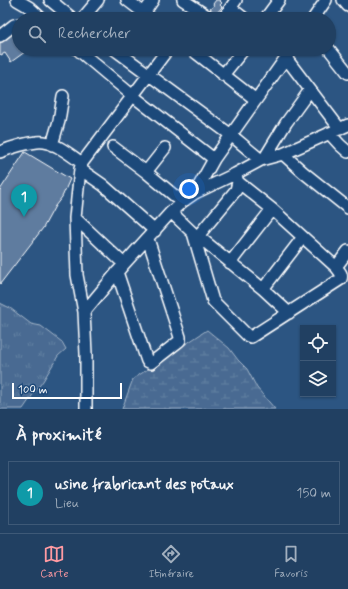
<!DOCTYPE html>
<html lang="fr">
<head>
<meta charset="utf-8">
<style>
	body { margin:0; font-family:Mynerve,sans-serif; background:#294768; color:#f1f3f6 }
	.controls { position:absolute; right:12px; bottom:12px; display:grid; overflow:hidden; border-radius:0px; box-shadow:0 1px 3px #0004 }
	.controls button { width:36px; height:36px; display:grid; place-items:center; padding:0; border:0; border-bottom:1px solid #3e5977; background:#214062; color:#f1f3f6; font:20px sans-serif }
	.scale { position:absolute; left:12px; bottom:10px; width:110px; box-sizing:border-box; padding-left:4px; border:2px solid #fff; border-top:0; font-size:11px; line-height:14px; white-space:nowrap; color:#fff; -webkit-text-stroke:3px #1f4a7a; paint-order:stroke }
	.you { position:absolute; left:189px; top:189px; width:14px; height:14px; margin:-10px; border:3px solid #fff; border-radius:50%; background:#1a73e8; box-shadow:0 0 0 6px #1a73e833 }
	.badge { display:grid; place-items:center; width:26px; height:26px; border-radius:50%; background:#ff9aa2; color:#fff; font-size:13px; font-weight:700 }
	.pin { position:absolute; translate:-50% -33px; filter:drop-shadow(0 1px 2px #0008) }
	.pin::after { content:''; position:absolute; top:21px; width:14px; height:12px; background:inherit; clip-path:polygon(0 0,100% 0,50% 100%) }
	.list { margin:0; padding:0; list-style:none }
	h2 { display:flex; justify-content:space-between; align-items:center; height:52px; margin:0; padding:0 16px; font-size:17px }
	h2 small { font-size:13px; font-weight:400; color:#a2afbe }
	.list li { display:grid; grid-template-columns:26px 1fr auto; gap:12px; align-items:center; box-sizing:border-box; height:64px; margin:0 8px 8px; padding:0 8px; border:1px solid #3e5977; border-radius:0px }
	.list b { display:block; font-size:15px; white-space:nowrap }
	.list p { margin:0; font-size:13px; white-space:nowrap; color:#a2afbe }
	.list em { font-size:13px; font-style:normal; color:#a2afbe }
	.icon { flex:none; width:22px; height:22px; fill:none; stroke:currentColor; stroke-width:2; stroke-linecap:round; stroke-linejoin:round }
	.map { position:relative; flex:none; width:348px; height:409px; overflow:hidden }
	.search { position:absolute; background:#214062; box-shadow:0 1px 3px #0004; left:12px; right:12px; top:12px; height:44px; display:flex; align-items:center; gap:10px; box-sizing:border-box; padding:0 14px; border-radius:22px; color:#a2afbe; font-size:15px }
	.sheet { height:124px; background:#214062 }
	nav { display:flex; justify-content:space-around; align-items:center; box-sizing:border-box; height:56px; border-top:1px solid #3e5977; background:#214062; font-size:11px; color:#a2afbe }
	nav a { display:grid; justify-items:center; gap:2px }
	nav .on { color:#ff9aa2 }
	.map>svg:first-child { display:block }
</style>
</head>
<body>
<div class="map">
<svg width="348" height="409" viewBox="0 0 348 409">
	<defs>
		<pattern id="grass-tufts" width="24" height="20" patternUnits="userSpaceOnUse"><rect width="24" height="20" fill="#486b92"/><path d="M3 7l-1-3M5 7V3M7 7l1-3M15 17l-1-3M17 17v-4M19 17l1-3" fill="none" stroke="#6381a2"/></pattern>
		<pattern id="wetland-marsh" width="20" height="14" patternUnits="userSpaceOnUse"><rect width="20" height="14" fill="#486b92"/><path d="M1 5h8M5 5V1M11 12h8M15 12V8" fill="none" stroke="#6381a2"/></pattern>
	</defs>
	<rect width="100%" height="100%" fill="#2c5582"/>
	<filter id="ink" filterUnits="userSpaceOnUse"><feTurbulence type="fractalNoise" baseFrequency=".025" numOctaves="2"/><feDisplacementMap in="SourceGraphic" scale="8" xChannelSelector="R" yChannelSelector="G"/><feConvolveMatrix kernelMatrix="1 2 1 2 8 2 1 2 1" color-interpolation-filters="sRGB"/></filter>
	<g filter="url(#ink)">
		<path fill="url(#grass-tufts)" stroke="#a4b5c8" d="M0,303L10,308L31,324L41,326L62,342L66,349L58,356L43,381L34,393L23,409H0Z"/>
		<path fill="url(#wetland-marsh)" stroke="#a4b5c8" d="M207,330L229,348L238,360L247,369L257,388L275,409H122L133,379Z"/>
		<path fill="#5e7c9f" stroke="#fff" d="M216,0H219L222,3L220,5L222,7L216,14L210,9L214,6L213,4Z
			M19,29V49H29L11,62L5,53L1,55L0,54V43Z
			M25,152L70,179L62,197L55,206L43,228L0,284V190Z"/>
		<g fill="none" stroke-linecap="round" stroke-linejoin="round">
			<defs>
				<path id="minor" d="M17,0L29,7L42,19
					M50,0L73,19
					M127,0L152,19
					M183,0L212,19
					M343,0L348,6
					M231,8L245,19
					M144,13L153,0
					M82,19L98,0
					M223,19L236,0
					M265,19L279,0
					M313,19L326,0
					M0,36L14,25L19,24
					M77,49L133,96L214,159
					M114,49L231,135L261,160
					M191,49L256,100
					M329,49L348,73
					M286,58L340,129
					M223,75L244,49
					M329,133L340,145L348,152
					M52,145L59,121L63,96
					M113,147L146,172L182,202
					M0,152C10,148 27,143 37,142C53,140 69,154 82,163
					M283,154L303,172L348,208
					M264,159L286,123L310,90
					M80,169L103,185L155,231
					M146,172L165,148
					M238,182L236,190L198,236L263,289L289,313
					M195,193L214,159L292,49
					M171,212L193,233L213,301L248,336L251,337L341,279C343,274 339,271 336,267L272,209L238,182L235,174
					M75,218L124,264
					M230,263L272,209
					M336,267L348,251
					M117,272L147,361L151,363L178,342L180,340V337L148,239
					M263,289L303,237
					M84,312L77,275L75,218L80,169L82,163L168,49
					M86,409V354L84,312L124,264L171,212L182,202L195,193L235,174L261,160L283,154L348,125"/>
			</defs>
			<use href="#minor" stroke="#fff" stroke-width="14"/>
			<use href="#minor" stroke="#1f4a7a" stroke-width="11"/>
		</g>
	</g>
</svg>
<div class="controls">
<button><svg class="icon" aria-label="locate" viewBox="0 0 24 24"><circle cx="12" cy="12" r="6"/><path d="M12 2v4M12 18v4M2 12h4M18 12h4"/></svg></button>
<button><svg class="icon" aria-label="layers" viewBox="0 0 24 24"><path d="M12 4l9 5-9 5-9-5zM3 14l9 5 9-5"/></svg></button>
</div>
<div class="scale">100 m</div>
<div class="you"></div>
<div class="pin badge" style="left:24px;top:217px;background:#0f9aa8">1</div>
<div class="search"><svg class="icon" aria-label="search" viewBox="0 0 24 24"><circle cx="10" cy="10" r="6"/><path d="M15 15l6 6"/></svg>Rechercher</div>
</div>
<section class="sheet">
<h2>À proximité<small></small></h2>
<ul class="list">
<li><span class="badge" style="background:#0f9aa8">1</span><div><b>usine frabricant des potaux</b><p>Lieu</p></div><em>150 m</em></li>
</ul>
</section>
<nav>
<a class="on"><svg class="icon" aria-label="map" viewBox="0 0 24 24"><path d="M3 6l6-2 6 2 6-2v14l-6 2-6-2-6 2zM9 4v14M15 6v14"/></svg>Carte</a>
<a><svg class="icon" aria-label="directions" viewBox="0 0 24 24"><path d="M12 3l9 9-9 9-9-9zM9 14v-3h6M13 9l2 2-2 2"/></svg>Itinéraire</a>
<a><svg class="icon" aria-label="saved" viewBox="0 0 24 24"><path d="M7 4h10v16l-5-4-5 4z"/></svg>Favoris</a>
</nav>
</body>
</html>
